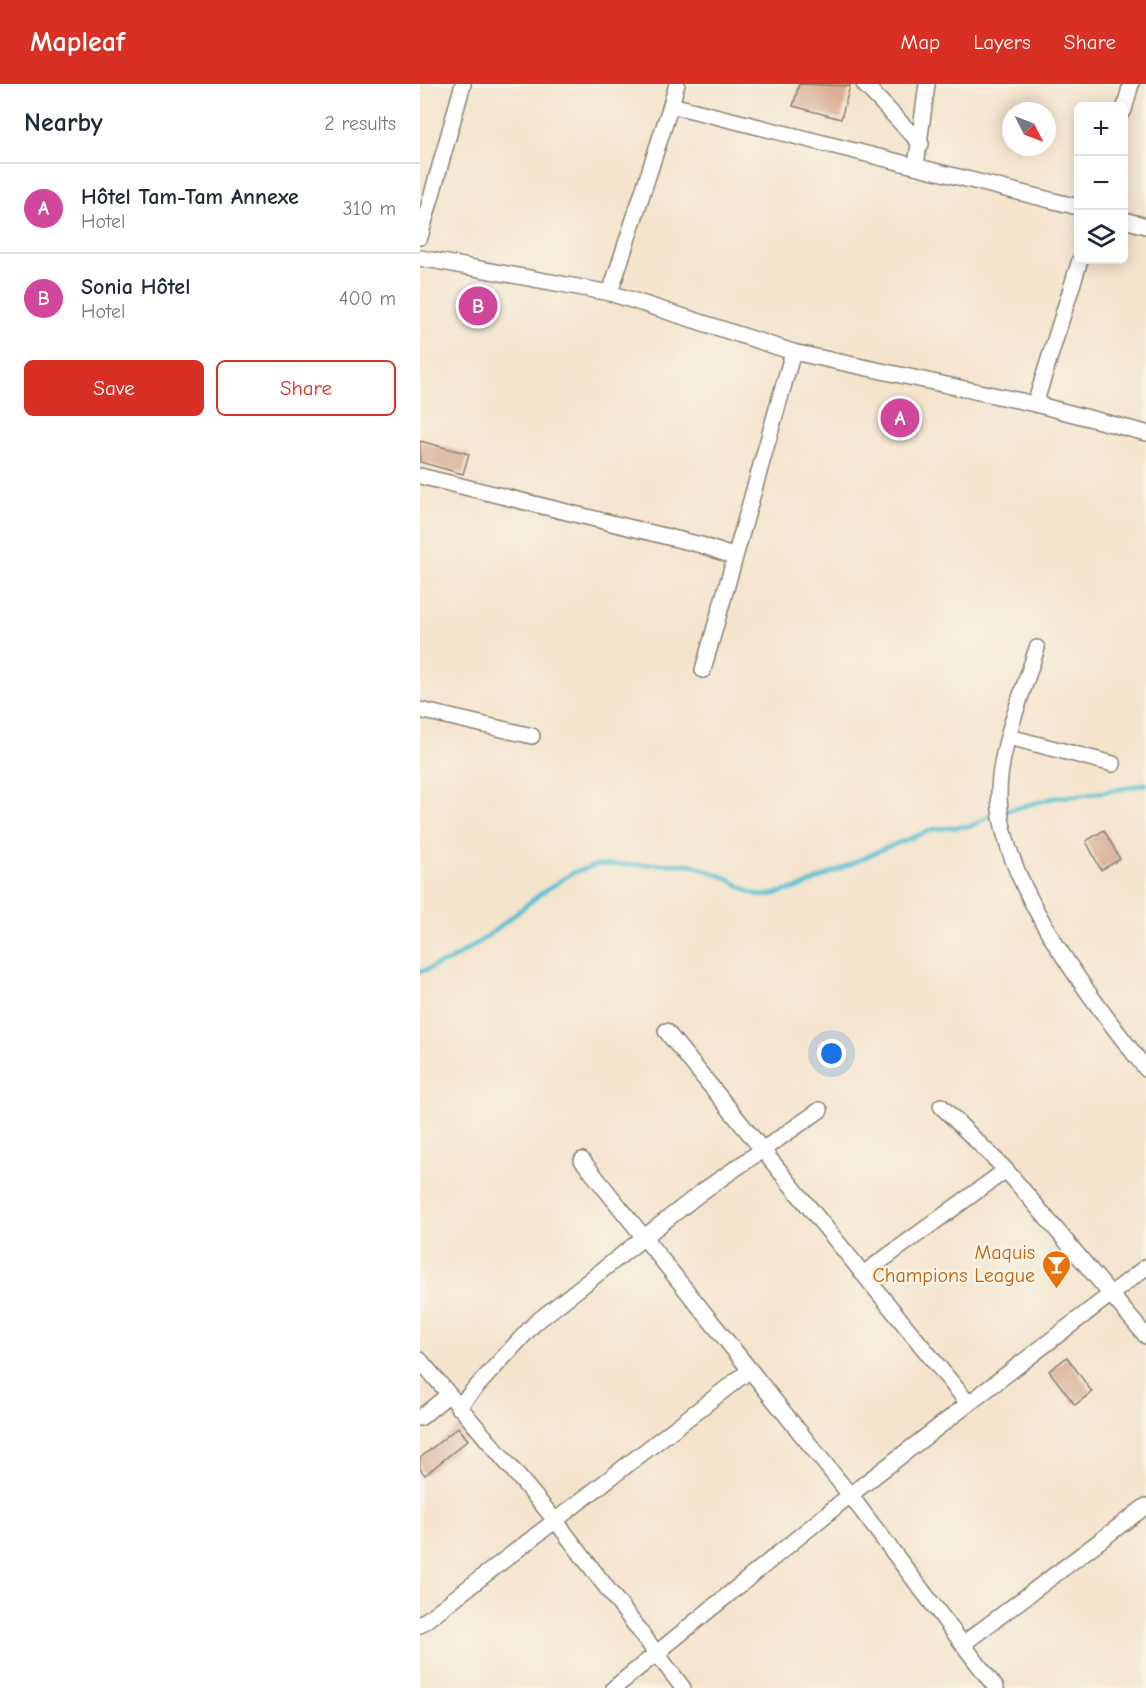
<!DOCTYPE html>
<html lang="en">
<head>
<meta charset="utf-8">
<style>
	body { margin:0; font-family:"Comic Neue",sans-serif; background:#f2f2f3; color:#1f2937 }
	.controls { position:absolute; right:18px; top:18px; display:grid; overflow:hidden; border-radius:9px; box-shadow:0 3px 15px #0003 }
	.controls button { width:54px; height:54px; display:grid; place-items:center; padding:0; border:0; border-bottom:2px solid #e0e1e3; background:#fff; color:#1f2937; font:30px sans-serif }
	.compass { position:absolute; left:582px; top:18px; width:54px; height:54px; border-radius:50%; background:#fff; box-shadow:0 3px 15px #0003; rotate:132deg }
	.you { position:absolute; left:412px; top:970px; width:21px; height:21px; margin:-15px; border:4px solid #fff; border-radius:50%; background:#1a73e8; box-shadow:0 0 0 9px #1a73e833 }
	.badge { display:grid; place-items:center; width:39px; height:39px; border-radius:50%; background:#d93025; color:#fff; font-size:20px; font-weight:700 }
	.pin { position:absolute; translate:-50% -50%; border:3px solid #fff; box-shadow:0 2px 6px #0006 }
	.list { margin:0; padding:0; list-style:none }
	h2 { display:flex; justify-content:space-between; align-items:center; height:78px; margin:0; padding:0 24px; font-size:26px }
	h2 small { font-size:20px; font-weight:400; color:#747a83 }
	.list li { display:grid; grid-template-columns:39px 1fr auto; gap:18px; align-items:center; box-sizing:border-box; height:90px; padding:0 24px; border-top:2px solid #e0e1e3 }
	.list b { display:block; font-size:22px; white-space:nowrap }
	.list p { margin:0; font-size:20px; white-space:nowrap; color:#747a83 }
	.list em { font-size:20px; font-style:normal; color:#747a83 }
	.actions { display:flex; gap:12px; padding:18px 24px }
	.actions a { flex:1; padding:14px 0; border:2px solid #d93025; border-radius:9px; text-align:center; font-size:21px; color:#d93025 }
	.actions .main { background:#d93025; color:#fff }
	.icon { flex:none; width:33px; height:33px; fill:none; stroke:currentColor; stroke-width:2; stroke-linecap:round; stroke-linejoin:round }
	.map { position:relative; flex:none; width:726px; height:1604px; overflow:hidden }
	header { display:flex; align-items:center; gap:36px; box-sizing:border-box; height:84px; padding:0 30px; background:#d93025; color:#fff }
	header strong { font-size:28px }
	nav { display:flex; gap:33px; margin-inline-start:auto; font-size:21px }
	main { display:flex }
	aside { flex:1; background:#fff }
	.map>svg:first-child { display:block }
</style>
</head>
<body>
<header>
<strong>Mapleaf</strong>
<nav><a>Map</a><a>Layers</a><a>Share</a></nav>
</header>
<main>
<aside>
<h2>Nearby<small>2 results</small></h2>
<ul class="list">
<li><span class="badge" style="background:#d1479c">A</span><div><b>Hôtel Tam-Tam Annexe</b><p>Hotel</p></div><em>310 m</em></li>
<li><span class="badge" style="background:#d1479c">B</span><div><b>Sonia Hôtel</b><p>Hotel</p></div><em>400 m</em></li>
</ul>
<div class="actions"><a class="main">Save</a><a>Share</a></div>
</aside>
<div class="map">
<svg width="726" height="1604" viewBox="0 0 726 1604">
	<rect width="100%" height="100%" fill="#f7f3e8"/>
	<filter id="ink" filterUnits="userSpaceOnUse"><feTurbulence type="fractalNoise" baseFrequency=".0167" numOctaves="2"/><feDisplacementMap in="SourceGraphic" scale="12" xChannelSelector="R" yChannelSelector="G"/><feConvolveMatrix kernelMatrix="1 2 1 2 8 2 1 2 1" color-interpolation-filters="sRGB"/></filter>
	<filter id="wash" filterUnits="userSpaceOnUse"><feTurbulence type="fractalNoise" baseFrequency=".008" numOctaves="4" result="noise"/><feDisplacementMap in="SourceGraphic" scale="24" xChannelSelector="R" yChannelSelector="G"/><feGaussianBlur stdDeviation="1.35" result="paint"/><feColorMatrix in="noise" values="0 0 0 0 0 0 0 0 0 0 0 0 0 0 0 0 0 1.4 0 .05"/><feComposite in="paint" operator="in"/></filter>
	<g filter="url(#wash)">
		<rect width="100%" height="100%" fill="#f4e4cc"/>
		<g fill="none" stroke-linecap="round" stroke-linejoin="round">
			<path stroke="#55bfd1" stroke-width="4.5" d="M0,888L31,876L64,855L119,811L152,789L176,781L270,780L307,794L330,808L343,812L355,810L381,803L465,764L514,745L551,742L574,730L634,714L685,708L726,700"/>
		</g>
		<g id="blocks">
			<path fill="#d9af94" d="M379,0L430,2L421,35L373,22Z
				M0,357L49,370L43,390L0,378Z
				M684,746L700,775L681,786L666,757Z
				M647,1273L672,1308L655,1321L629,1287Z
				M38,1343L48,1356L5,1391L0,1385V1374Z"/>
		</g>
	</g>
	<g filter="url(#ink)">
		<use href="#blocks" fill-opacity="0" stroke="#888074" stroke-width="1.5"/>
		<g fill="none" stroke-linecap="round" stroke-linejoin="round">
			<defs>
				<path id="street" d="M444,0L501,60
					M251,21L257,0
					M704,26L711,0
					M496,82L507,0
					M704,136L726,142
					M0,153L43,0
					M0,174L190,209L373,268L615,320L726,349
					M190,209L251,21L658,123
					M615,320L660,176
					M0,392L281,461L315,473
					M617,564C603,608 579,664 579,710C579,797 673,918 726,985
					M283,586L373,268
					M0,626L112,652
					M589,653L693,680
					M246,947L548,1319
					M521,1022L586,1086L726,1252
					M162,1076L430,1411L576,1604
					M443,1190L586,1086
					M0,1276L135,1436L263,1604
					M38,1323L115,1239L283,1107L400,1026
					M0,1334L28,1311
					M0,1541L330,1286
					M543,1560L726,1422
					M194,1604L430,1411L726,1183"/>
			</defs>
			<use href="#street" stroke="#888074" stroke-width="18"/>
			<use href="#street" stroke="#fff" stroke-width="15"/>
		</g>
	</g>
	<defs>
		<symbol id="bar-pin" viewBox="-11 -11 22 30"><path d="M0 17L-7.5 6A9.5 9.5 0 1 1 7.5 6Z" fill="#e8710a" stroke="#f7f3e8"/><path d="M-6-5H6L.8 .8V4.5H3.5V6h-7V4.5H-.8V.8Z" fill="#fff"/></symbol>
	</defs>
	<g fill-rule="evenodd">
		<use href="#bar-pin" x="620" y="1164" width="33" height="45"/>
	</g>
	<g text-anchor="middle" stroke-width="5" stroke-linejoin="round" paint-order="stroke">
		<g font-size="20" fill="#c56008" stroke="#f7f3e8" text-anchor="end">
			<text x="615" y="1175">Maquis<tspan x="615" dy="23">Champions League</tspan></text>
		</g>
	</g>
</svg>
<div class="controls">
<button>+</button>
<button>−</button>
<button><svg class="icon" aria-label="layers" viewBox="0 0 24 24"><path d="M12 4l9 5-9 5-9-5zM3 14l9 5 9-5"/></svg></button>
</div>
<svg class="compass" viewBox="-18 -18 36 36"><path d="M0-13l5 13h-10z" fill="#e53935"/><path d="M0 13l5-13h-10z" fill="#747a83"/></svg>
<div class="you"></div>
<div class="pin badge" style="left:480px;top:334px;background:#d1479c">A</div>
<div class="pin badge" style="left:58px;top:222px;background:#d1479c">B</div>
</div>
</main>
</body>
</html>
